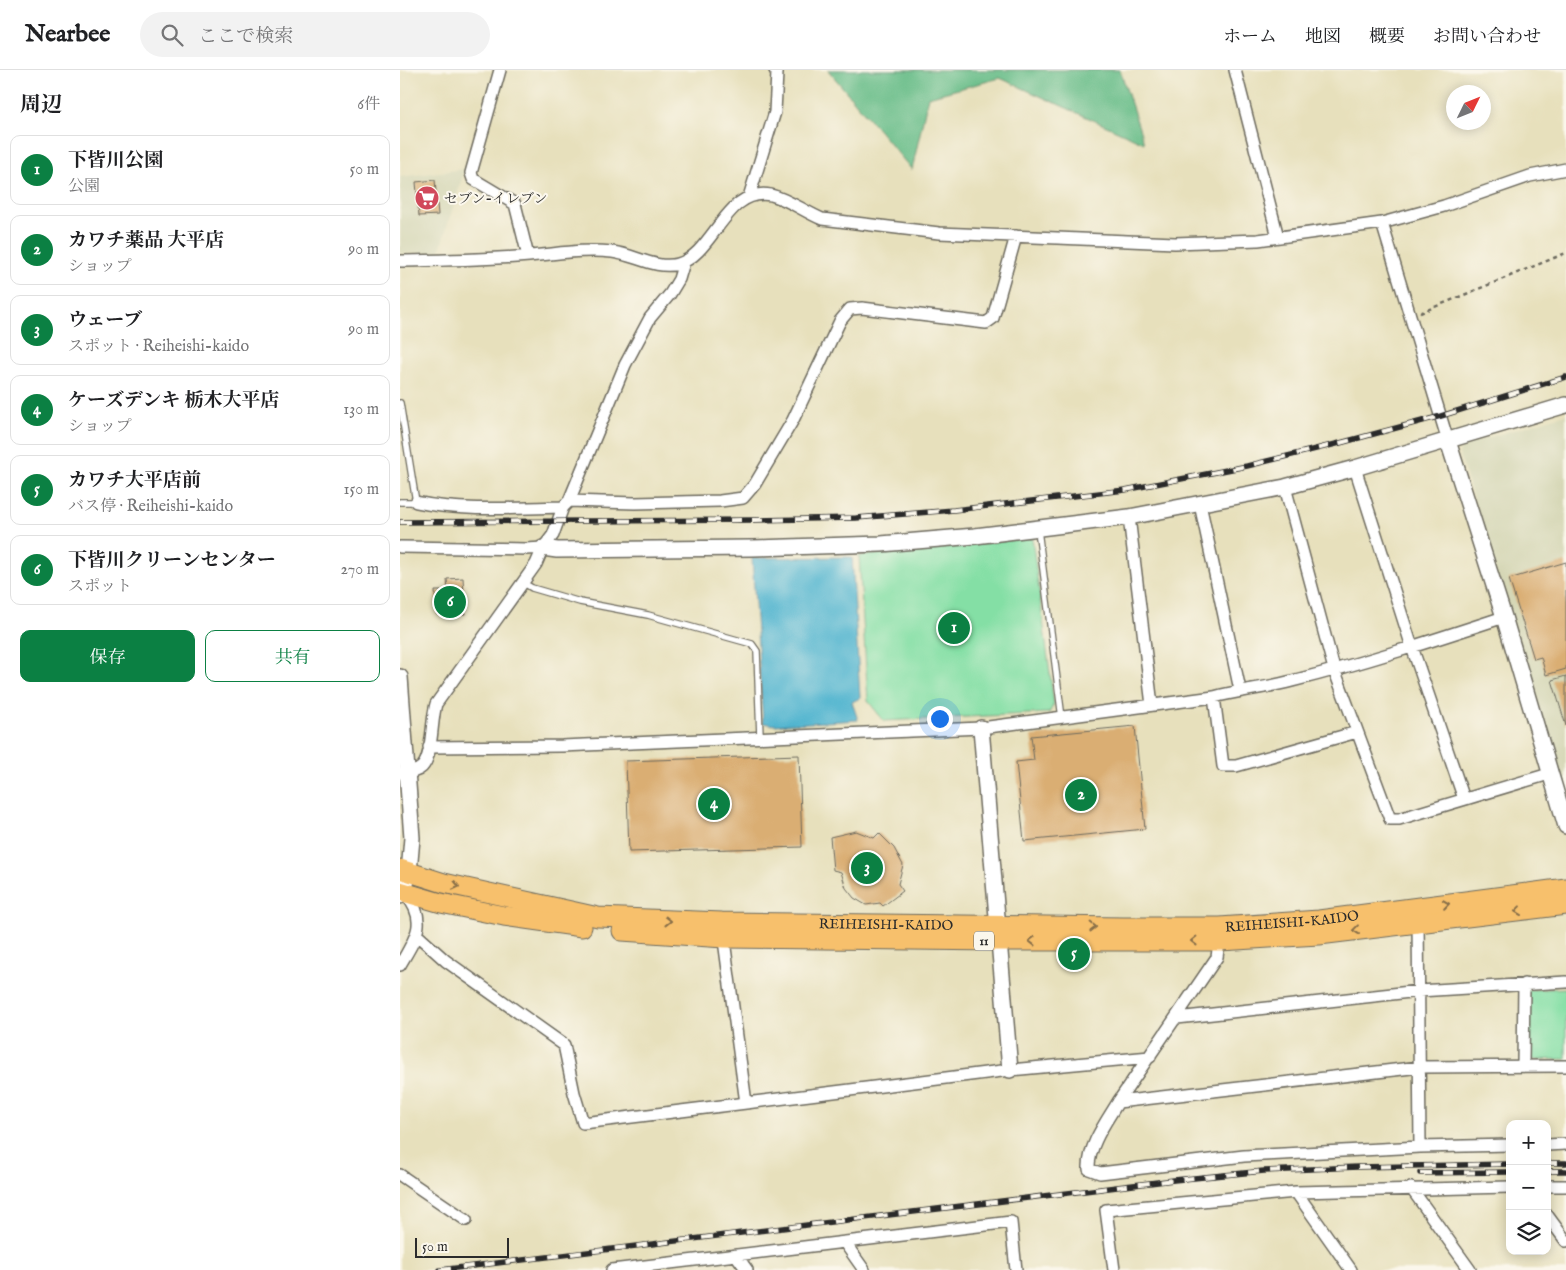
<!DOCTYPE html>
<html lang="ja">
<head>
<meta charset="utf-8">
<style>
	body { margin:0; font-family:"IM FELL English","Noto Serif JP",serif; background:#f2f2f2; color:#202124 }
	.controls { position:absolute; right:15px; bottom:15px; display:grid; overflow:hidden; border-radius:10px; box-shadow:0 2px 12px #0003 }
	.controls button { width:45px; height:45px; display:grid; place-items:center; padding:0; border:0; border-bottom:1px solid #e0e0e0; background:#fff; color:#202124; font:25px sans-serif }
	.compass { position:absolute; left:1046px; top:15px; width:45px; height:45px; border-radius:50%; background:#fff; box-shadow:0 2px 12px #0003; rotate:47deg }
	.scale { position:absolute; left:15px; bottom:12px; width:94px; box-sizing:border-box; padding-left:5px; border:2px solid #2b2b2b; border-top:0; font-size:14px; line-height:18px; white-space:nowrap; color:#2b2b2b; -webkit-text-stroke:4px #fbf7ec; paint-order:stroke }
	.you { position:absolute; left:539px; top:648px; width:18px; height:18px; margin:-12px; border:4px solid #fff; border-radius:50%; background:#1a73e8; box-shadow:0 0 0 8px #1a73e833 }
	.badge { display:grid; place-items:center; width:32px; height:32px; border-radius:50%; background:#0b8043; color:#fff; font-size:16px; font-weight:700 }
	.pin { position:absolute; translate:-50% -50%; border:2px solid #fff; box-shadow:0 1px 5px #0006 }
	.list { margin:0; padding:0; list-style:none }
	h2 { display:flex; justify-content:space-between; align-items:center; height:65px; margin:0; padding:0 20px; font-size:21px }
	h2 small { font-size:16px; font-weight:400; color:#757577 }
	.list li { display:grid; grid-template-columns:32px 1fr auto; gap:15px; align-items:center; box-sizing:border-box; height:70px; margin:0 10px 10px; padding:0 10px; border:1px solid #e0e0e0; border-radius:10px }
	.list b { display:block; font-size:19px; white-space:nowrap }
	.list p { margin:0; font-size:16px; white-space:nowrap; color:#757577 }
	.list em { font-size:16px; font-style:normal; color:#757577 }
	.actions { display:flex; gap:10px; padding:15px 20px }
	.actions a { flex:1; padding:11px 0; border:1px solid #0b8043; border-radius:10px; text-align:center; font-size:18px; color:#0b8043 }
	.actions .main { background:#0b8043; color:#fff }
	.icon { flex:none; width:28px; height:28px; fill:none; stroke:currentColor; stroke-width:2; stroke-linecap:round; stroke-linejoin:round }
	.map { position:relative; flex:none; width:1166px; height:1200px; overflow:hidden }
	header { display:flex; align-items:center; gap:30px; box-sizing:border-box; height:70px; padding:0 25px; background:#fff; border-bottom:1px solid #e0e0e0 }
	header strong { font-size:24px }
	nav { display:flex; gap:28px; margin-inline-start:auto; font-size:18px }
	.search { width:350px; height:45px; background:#f2f2f2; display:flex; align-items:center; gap:12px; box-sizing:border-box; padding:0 18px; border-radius:28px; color:#757577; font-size:19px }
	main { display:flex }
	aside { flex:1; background:#fff }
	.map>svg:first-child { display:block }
</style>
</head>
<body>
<header>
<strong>Nearbee</strong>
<div class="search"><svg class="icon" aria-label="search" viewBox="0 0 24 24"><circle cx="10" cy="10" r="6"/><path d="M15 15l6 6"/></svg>ここで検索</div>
<nav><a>ホーム</a><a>地図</a><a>概要</a><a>お問い合わせ</a></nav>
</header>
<main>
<aside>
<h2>周辺<small>6件</small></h2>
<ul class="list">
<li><span class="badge">1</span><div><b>下皆川公園</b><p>公園</p></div><em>50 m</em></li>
<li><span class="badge">2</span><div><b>カワチ薬品 大平店</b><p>ショップ</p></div><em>90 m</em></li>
<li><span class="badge">3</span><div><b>ウェーブ</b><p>スポット · Reiheishi-kaido</p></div><em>90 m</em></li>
<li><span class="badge">4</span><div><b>ケーズデンキ 栃木大平店</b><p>ショップ</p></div><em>130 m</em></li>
<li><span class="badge">5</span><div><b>カワチ大平店前</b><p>バス停 · Reiheishi-kaido</p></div><em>150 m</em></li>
<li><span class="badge">6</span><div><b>下皆川クリーンセンター</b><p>スポット</p></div><em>270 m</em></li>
</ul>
<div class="actions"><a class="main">保存</a><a>共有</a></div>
</aside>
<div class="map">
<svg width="1166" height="1200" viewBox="0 0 1166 1200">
	<rect width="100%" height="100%" fill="#fbf7ec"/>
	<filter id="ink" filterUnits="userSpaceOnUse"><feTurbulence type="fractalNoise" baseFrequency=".02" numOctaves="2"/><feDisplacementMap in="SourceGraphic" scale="10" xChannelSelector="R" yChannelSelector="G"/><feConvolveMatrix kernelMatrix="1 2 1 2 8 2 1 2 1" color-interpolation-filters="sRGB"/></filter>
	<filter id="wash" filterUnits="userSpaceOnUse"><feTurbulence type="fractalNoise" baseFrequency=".0096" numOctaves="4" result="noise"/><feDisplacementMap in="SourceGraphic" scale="20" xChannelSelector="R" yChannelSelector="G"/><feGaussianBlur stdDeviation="1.12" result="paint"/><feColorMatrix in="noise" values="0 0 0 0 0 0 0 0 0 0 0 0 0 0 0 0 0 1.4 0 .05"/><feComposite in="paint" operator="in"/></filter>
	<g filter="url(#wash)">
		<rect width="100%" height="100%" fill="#e7e0bc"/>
		<path fill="#d6d7b6" d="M65,99L39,182L0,184V107Z
			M1166,344V731L1059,383L1064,375Z"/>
		<path fill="#84dfa5" stroke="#588568" d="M632,468L654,634L649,643L484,651L468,631L459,486Z
			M1166,918V989L1128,990V920Z"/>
		<path fill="#6bbe8a" stroke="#4b745a" d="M428,0H720L744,73L600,8L528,27L512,100Z"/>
		<path fill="#50b4cf" stroke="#3e707d" d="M452,487L460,628L452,632L458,650L375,655L363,653L352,488Z"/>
		<g id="blocks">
			<path fill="#daae73" d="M35,110L38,145L19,146L16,112Z
				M1166,492V599L1146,605L1141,587L1134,589L1109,509Z
				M63,508L65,544L37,545L35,521H48L47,509Z
				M1166,606V656L1152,610Z
				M735,656L745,759L624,771L616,692L634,690L631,666Z
				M399,685L402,777L229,782L226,691Z
				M456,761L474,768L479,763L494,778L503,795L498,814L503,821L483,836L480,833L466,835L454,828L446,818L441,802L433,800L430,767Z"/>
		</g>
	</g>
	<g filter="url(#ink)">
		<use href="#blocks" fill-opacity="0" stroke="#6d6a5e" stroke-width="1"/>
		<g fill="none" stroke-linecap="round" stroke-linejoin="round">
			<defs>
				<path id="service" d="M0,333L16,432H0
					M638,460L662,648
					M122,512L132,518L180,532L248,545L352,574L357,581L360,667"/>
				<path id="minor" d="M100,0L71,103L73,109L115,134L128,186
					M835,0L878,167
					M349,127L375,42L377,3L375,0
					M982,153L1048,371
					M0,191C43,190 86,190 129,186C157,184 183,179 212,182C233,184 256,200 278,194C314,184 326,116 371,125C388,129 405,142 422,149L539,163L775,173L858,170L982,153L1044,136L1130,106L1166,99
					M955,398L1012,577L1064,729
					M885,417L934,599L990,749H999L1149,704
					M169,431L235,433L320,431L343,428L355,414L393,350L440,251L450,239L462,238L586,253L593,248L616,166
					M16,432C62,442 116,438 163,437
					M800,434L840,620
					M729,447L752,635
					M0,477L126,479L143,478
					M814,627L823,696H836L957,662
					M29,677L162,676L581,658L814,627C840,620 866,618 892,611C964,593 1034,570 1104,547
					M0,703C8,703 17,702 22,697C33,686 31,650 36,634L136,494L143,478L153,465L163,437L169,431L225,295L250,248L270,224L279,209L284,192
					M1018,849L1020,1077
					M323,863L346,1033L610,1000L750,987
					M17,865L46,891L164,975L174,1023L183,1053L346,1033
					M820,866L817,887L718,1032C706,1052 688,1076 689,1099L700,1103L844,1086L1020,1077L1110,1075
					M0,895C15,869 29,851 6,825
					M777,948L1019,921L1166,912
					M1123,996L1124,914
					M718,1032L1020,997L1166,996
					M1147,1075L1166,1074
					M0,1105L66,1150
					M1147,1116H1166
					M1011,1118L1070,1200
					M896,1122L951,1200
					M1147,1145L1166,1171
					M445,1173L464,1200
					M336,1185L347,1200
					M212,1200L611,1152L616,1200
					M714,1200L706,1140L896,1122L1110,1117"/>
				<path id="tertiary" d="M1048,371L1104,547L1166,756
					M143,478L157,480L353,478L481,474L575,466L729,447L885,417L955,398L1166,335
					M0,607L12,768L9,802L4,822L0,826
					M581,658L610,1000"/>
				<g id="primary">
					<path id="s1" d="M0,799L44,813L198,847L322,852L723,857H820L919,850L1166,818"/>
					<path d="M0,821L41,833L104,846L182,857"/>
					<path d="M222,861L324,868L599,871H820L919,865L1166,835"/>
				</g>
			</defs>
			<use href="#service" stroke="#6d6a5e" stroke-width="8"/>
			<use href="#minor" stroke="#6d6a5e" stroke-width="14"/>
			<use href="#tertiary" stroke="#6d6a5e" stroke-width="18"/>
			<use href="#primary" stroke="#6d6a5e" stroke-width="21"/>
			<path stroke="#6d6a5e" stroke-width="2.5" stroke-dasharray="4 4" stroke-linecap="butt" d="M1020,243L1166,183"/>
			<use href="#service" stroke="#fff" stroke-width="5.5"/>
			<use href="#minor" stroke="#fff" stroke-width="11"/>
			<use href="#tertiary" stroke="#fff" stroke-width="15"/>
			<use href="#primary" stroke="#f7c06c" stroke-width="19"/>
			<defs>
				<path id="rail" d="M0,452L356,450L456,448L554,440L725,420L847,396L940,373L1041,346L1166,307
					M1147,1093H1166
					M1147,1101H1166
					M1020,1103L1110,1102
					M40,1200L774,1110L864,1101L958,1097L1110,1094"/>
			</defs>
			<use href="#rail" stroke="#2b2b2b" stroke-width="5.5"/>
			<use href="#rail" stroke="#fbf7ec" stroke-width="4" stroke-dasharray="11" stroke-linecap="butt"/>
		</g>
		<defs><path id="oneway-chevron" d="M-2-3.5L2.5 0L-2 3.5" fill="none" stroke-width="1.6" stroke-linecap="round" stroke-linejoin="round" transform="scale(1.25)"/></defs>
		<g stroke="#876e48">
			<use href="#oneway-chevron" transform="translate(56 816) rotate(13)"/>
			<use href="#oneway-chevron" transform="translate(1046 834) rotate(-8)"/>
			<use href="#oneway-chevron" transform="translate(1118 841) rotate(173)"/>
			<use href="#oneway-chevron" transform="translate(268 851) rotate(1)"/>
			<use href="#oneway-chevron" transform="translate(693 857) rotate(1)"/>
			<use href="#oneway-chevron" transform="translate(956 860) rotate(173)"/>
			<use href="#oneway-chevron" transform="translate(632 871) rotate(-180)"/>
			<use href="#oneway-chevron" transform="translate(794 871) rotate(179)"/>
		</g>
	</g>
	<defs>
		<symbol id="supermarket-disc" viewBox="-11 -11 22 22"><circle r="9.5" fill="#d1495b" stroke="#fbf7ec"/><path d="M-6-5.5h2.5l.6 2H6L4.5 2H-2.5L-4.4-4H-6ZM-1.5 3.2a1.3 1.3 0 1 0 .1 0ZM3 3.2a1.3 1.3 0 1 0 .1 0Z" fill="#fff"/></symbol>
	</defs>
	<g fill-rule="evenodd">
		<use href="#supermarket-disc" x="13" y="114" width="28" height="28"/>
	</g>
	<g text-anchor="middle" stroke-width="4" stroke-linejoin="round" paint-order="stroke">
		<rect fill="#fbf7ec" stroke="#696865" stroke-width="1" x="574" y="861.5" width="20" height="19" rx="4"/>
		<g font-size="12" font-weight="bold" fill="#2b2b2b">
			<text x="584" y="875">11</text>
		</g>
		<g font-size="14" fill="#2b2b2b" stroke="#fbf7ec" text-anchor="start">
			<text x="44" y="133">セブン-イレブン</text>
		</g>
		<g font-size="14" fill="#2b2b2b" stroke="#fbf7ec">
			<text dy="5" stroke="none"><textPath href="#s1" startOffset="898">REIHEISHI-KAIDO</textPath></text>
			<text dy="5" stroke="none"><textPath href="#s1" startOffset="492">REIHEISHI-KAIDO</textPath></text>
		</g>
	</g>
</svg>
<div class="controls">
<button>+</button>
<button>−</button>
<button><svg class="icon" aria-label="layers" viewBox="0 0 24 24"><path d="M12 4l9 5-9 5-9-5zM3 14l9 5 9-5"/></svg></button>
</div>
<svg class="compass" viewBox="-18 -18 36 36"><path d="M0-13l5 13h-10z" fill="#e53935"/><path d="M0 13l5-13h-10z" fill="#757577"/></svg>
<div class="scale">50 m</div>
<div class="you"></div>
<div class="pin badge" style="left:554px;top:558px">1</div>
<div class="pin badge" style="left:681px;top:725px">2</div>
<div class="pin badge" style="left:467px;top:798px">3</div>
<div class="pin badge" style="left:314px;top:734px">4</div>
<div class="pin badge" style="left:674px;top:884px">5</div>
<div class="pin badge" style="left:50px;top:532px">6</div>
</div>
</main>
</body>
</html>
